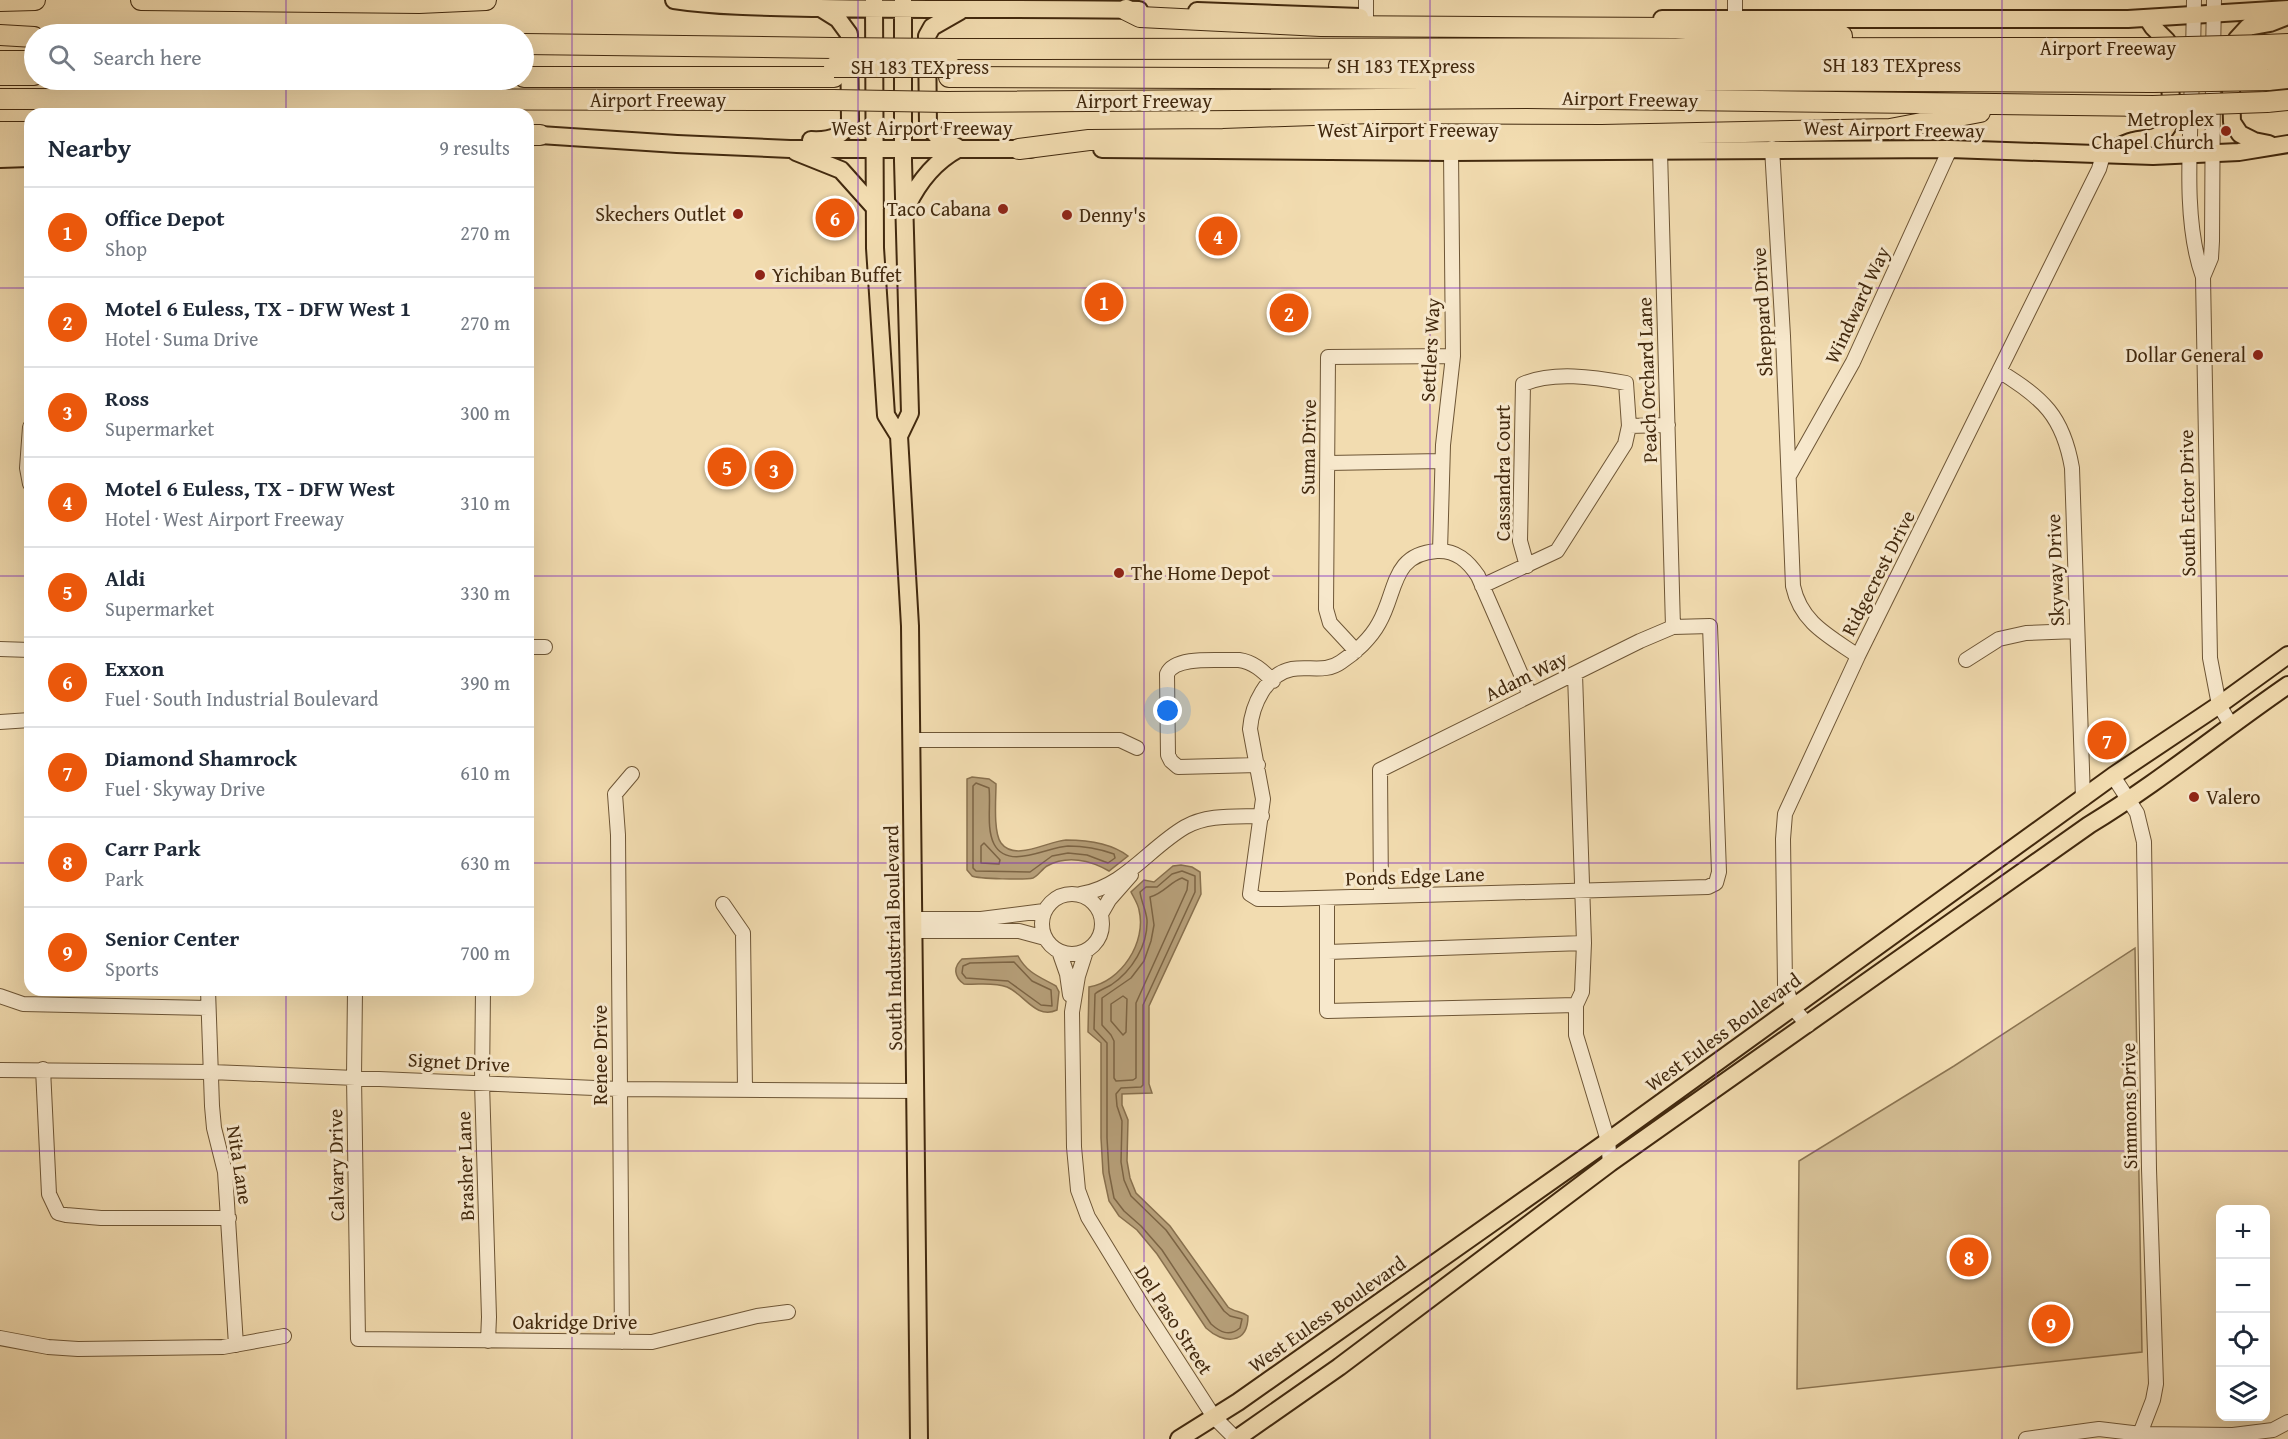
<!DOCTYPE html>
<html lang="en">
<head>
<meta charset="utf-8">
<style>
	body { margin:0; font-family:"Gentium Book Plus",serif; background:#f2f2f3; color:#1f2937 }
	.controls { position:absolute; right:18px; bottom:18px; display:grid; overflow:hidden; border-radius:12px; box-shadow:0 6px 24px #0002 }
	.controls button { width:54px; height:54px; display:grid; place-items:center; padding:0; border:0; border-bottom:2px solid #e0e1e3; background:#fff; color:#1f2937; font:30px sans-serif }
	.you { position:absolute; left:1168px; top:711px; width:21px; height:21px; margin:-15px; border:4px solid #fff; border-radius:50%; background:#1a73e8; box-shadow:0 0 0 9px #1a73e833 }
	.badge { display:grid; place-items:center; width:39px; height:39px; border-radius:50%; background:#ea580c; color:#fff; font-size:20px; font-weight:700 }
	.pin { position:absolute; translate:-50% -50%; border:3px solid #fff; box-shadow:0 2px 6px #0006 }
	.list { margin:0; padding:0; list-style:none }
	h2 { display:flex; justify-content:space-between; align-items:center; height:78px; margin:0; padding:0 24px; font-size:26px }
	h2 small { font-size:20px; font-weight:400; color:#747a83 }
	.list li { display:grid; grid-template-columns:39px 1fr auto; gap:18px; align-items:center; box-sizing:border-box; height:90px; padding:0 24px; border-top:2px solid #e0e1e3 }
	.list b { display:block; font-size:22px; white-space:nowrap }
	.list p { margin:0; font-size:20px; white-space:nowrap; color:#747a83 }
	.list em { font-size:20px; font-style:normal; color:#747a83 }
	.icon { flex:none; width:33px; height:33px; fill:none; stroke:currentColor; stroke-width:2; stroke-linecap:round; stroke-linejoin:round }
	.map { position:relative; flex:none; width:2288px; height:1439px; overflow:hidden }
	.search { position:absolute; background:#fff; box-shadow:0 6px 24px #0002; left:24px; top:24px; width:510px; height:66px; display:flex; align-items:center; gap:15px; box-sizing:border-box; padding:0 21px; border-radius:33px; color:#747a83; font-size:22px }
	.panel { position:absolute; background:#fff; box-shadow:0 6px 24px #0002; left:24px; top:108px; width:510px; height:888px; border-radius:18px }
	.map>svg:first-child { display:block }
</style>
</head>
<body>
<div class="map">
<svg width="2288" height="1439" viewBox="0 0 2288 1439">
	<rect width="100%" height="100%" fill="#f2dcb0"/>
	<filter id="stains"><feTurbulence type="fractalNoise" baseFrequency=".00333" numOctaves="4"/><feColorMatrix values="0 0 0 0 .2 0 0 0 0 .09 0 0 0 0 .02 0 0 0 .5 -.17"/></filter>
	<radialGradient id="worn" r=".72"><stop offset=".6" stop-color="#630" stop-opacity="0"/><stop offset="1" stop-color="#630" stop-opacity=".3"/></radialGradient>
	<path fill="#d4be94" stroke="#8b7451" stroke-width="1.5" d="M2135,948L2142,1352L1797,1389L1799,1161L1954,1066Z"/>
	<path fill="#b69f79" stroke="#88704e" stroke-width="1.5" d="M972,777L989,779L996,784C996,798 993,832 1001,843C1015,862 1048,841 1066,840C1087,840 1111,843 1128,856L1109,871C1090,860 1067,855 1047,866C1042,869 1038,876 1033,878C1027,880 978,879 972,876L967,870V779Z
		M1181,865L1192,867L1200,872L1201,894L1149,1006V1084L1152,1093L1122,1094V1105L1128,1120L1127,1161L1130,1178L1136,1193L1170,1226L1228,1307C1234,1312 1241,1311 1248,1316C1248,1345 1223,1344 1206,1328L1157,1254L1137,1230L1119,1216L1109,1201L1103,1173L1101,1138V1043L1088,1032L1089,987C1121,982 1147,942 1139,910C1138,904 1134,898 1131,892L1144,880L1154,882L1173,866Z
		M1018,956C1027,973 1040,977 1056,986L1059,992L1057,1010C1036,1020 1024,994 1007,987C994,982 978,985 964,984C954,977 953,967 962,959Z"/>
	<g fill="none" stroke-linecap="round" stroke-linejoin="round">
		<path stroke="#7c6444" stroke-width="1.5" d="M976,783L989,788C991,805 986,828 994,844C1008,871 1047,847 1068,846C1083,846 1100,849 1114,854L1115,858L1108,863L1087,855L1068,853L1052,856L1030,872L976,871L973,868V786Z
			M984,843L1000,860L999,864L981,863V846Z
			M1182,871L1195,876V892L1143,1005V1085L1141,1087L1121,1088L1116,1094L1117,1106L1122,1121L1121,1162L1124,1180L1131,1196L1166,1230L1224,1311L1230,1316L1242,1319L1240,1328C1229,1337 1220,1332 1211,1324L1162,1250L1141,1226L1124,1211L1114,1198L1109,1172L1107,1138V1043L1094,1029L1095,994C1099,990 1106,988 1111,985C1132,971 1148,945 1147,920C1146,910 1141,901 1140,892L1146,887H1157L1172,874Z
			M1182,878L1188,881L1187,890L1136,1003V1078L1133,1080L1116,1081L1114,1078V1041L1111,1035L1102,1025V998L1131,978L1144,961L1151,941L1154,925L1150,897C1164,893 1170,882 1182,878Z
			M1014,962L1032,981L1051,990L1052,1006L1041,1005L1008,981L966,978L962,973L963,966L970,963Z
			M1123,996L1127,999L1126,1032L1123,1035L1111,1021V1004Z"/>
		<defs>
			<path id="minor" d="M1366,0V17
				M1735,19V0
				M2193,55L2194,0
				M2213,55L2214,0
				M2192,74C2191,136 2182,220 2203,277L2210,658L2219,705L2231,725
				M1772,148L1783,336L1793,586C1801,623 1829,636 1858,656
				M2203,277L2211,258L2212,241L2213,74
				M1999,371C2043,398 2063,416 2072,468L2083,799
				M1629,426L1668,425
				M30,427L27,468L30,484
				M1328,463L1442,461
				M1790,474L1853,362L1950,149
				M1440,551L1443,445L1453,356L1451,152
				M1482,586L1557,551L1625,444L1629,426L1626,383C1594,377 1553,371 1523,384L1520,541L1527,566
				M528,647H545
				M0,649L30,650
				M1356,651L1330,623L1326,609L1328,357L1453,356
				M1966,660L1999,639L2026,633L2077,631
				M1575,674L1584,943L1582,992L1576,1005V1035L1608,1141L1610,1163
				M1530,695L1478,576C1468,561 1456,550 1437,551C1391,554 1397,592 1379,623C1371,638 1355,653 1341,662C1326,673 1309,666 1292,669C1266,674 1252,705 1250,729L1263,799L1250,894L1258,899H1281L1708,887L1716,883L1719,872L1710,626L1673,627
				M0,722L30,720
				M911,740H1120L1137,748
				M1258,765L1178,767L1171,761L1168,755L1167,674C1175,655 1220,661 1239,660C1253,662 1262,670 1273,681
				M2113,776L2137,813L2144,842L2149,1169L2156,1384L2153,1400L2138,1439
				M1042 924a30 30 0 1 1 60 0a30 30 0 1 1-60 0Z
				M1081,894C1124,887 1149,848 1185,827C1208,814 1236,817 1262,816
				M1381,896L1380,770L1640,641L1673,627L1660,151
				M1327,898V1011L1576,1005
				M723,904L743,933L745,1089
				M1101,914L1109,900L1131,875
				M914,919H981L1044,911
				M914,931H1019L1045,938
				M1059,951L1067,974L1070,995
				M1086,951L1078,976L1072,1012L1074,1147L1078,1190L1088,1217L1143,1307L1214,1417L1236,1439
				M1328,952L1584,943
				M208,990L212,1106L214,1128L225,1172L236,1345
				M355,990L354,1077L358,1339L652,1342L757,1316L788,1312
				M483,990L482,1083L489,1317L488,1341
				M0,996L23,1004L208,1008
				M1808,1025L1793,1008L1785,985L1783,839L1785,814L1858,656L2099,169L2103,155
				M43,1069L49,1194L58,1213L66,1215L101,1218H229
				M0,1070L211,1072L619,1089L915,1091
				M0,1338L48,1347L78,1349L223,1347L284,1336
				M622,1342L618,835L615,794L632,774
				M2026,1439L2099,1429L2141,1434L2233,1435L2273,1430L2288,1422"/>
			<path id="major" d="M674,0C722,7 772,7 820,8C926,10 1032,8 1139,10
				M874,1L875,248L886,415L899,436L910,626L919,1439
				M1197,11L1360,17
				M1662,19H2128L2288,9
				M529,137L540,135L677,144L790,149H1031
				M811,140C827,141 845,137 850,120L849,34L838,19L822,9
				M2269,144L2254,141L2240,134L2232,122L2230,55L2237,39L2248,27L2270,23L2288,16
				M957,147L940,139L928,126L927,36L932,27L960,11
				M1102,149L1451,152L1950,149L2153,156L2239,152L2288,144
				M796,152L841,170L875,208
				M2107,153C2115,149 2124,143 2133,141C2155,137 2166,140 2172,114L2167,41L2153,27L2147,18
				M0,159L30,158
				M907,206C919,181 934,162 958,149
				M899,436L910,413L903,161V1
				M1179,1439L1238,1402L1608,1141L2113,776L2219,705L2288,655
				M1236,1439L1339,1367L1610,1163L2089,825C2158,783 2221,731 2288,685"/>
			<path id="highway" d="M141,0L419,3L486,0
				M0,1L35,0
				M1126,10L1140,17L1321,26L1676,28L1842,36
				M0,35L34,37
				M524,44L833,48
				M2265,45L2288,44
				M951,49L2150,48
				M2267,60L2288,58
				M0,61H34
				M1339,66L2153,64
				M0,75H34
				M524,77H834
				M949,77L2154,82
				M2268,80L2288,78
				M0,99L833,100
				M947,102L1527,98L2153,106
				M2267,102L2288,100
				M0,132H30
				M528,135H540
				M0,146L30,144
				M1019,149L1089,140L1223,139L1373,134L1602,135L1890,129L1980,112"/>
		</defs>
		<use href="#minor" stroke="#6e5636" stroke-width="16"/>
		<use href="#major" stroke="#42290e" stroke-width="20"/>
		<use href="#highway" stroke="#42290e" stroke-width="22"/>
		<use href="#minor" stroke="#f7e8cc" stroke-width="14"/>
		<use href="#major" stroke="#f2dcb0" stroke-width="16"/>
		<use href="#highway" stroke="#f2dcb0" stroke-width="20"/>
		<defs>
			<path id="highway-bridge" d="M833,48L951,49
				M2150,48L2265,45
				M2153,64L2267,60
				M834,67H951
				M2154,82L2268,80
				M833,100L947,102
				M2153,106L2267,102"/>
		</defs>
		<use href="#highway-bridge" stroke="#42290e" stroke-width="22" stroke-linecap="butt"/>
		<use href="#highway-bridge" stroke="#f2dcb0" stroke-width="20"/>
	</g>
	<path fill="none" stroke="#7b2cbf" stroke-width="1.5" stroke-opacity="0.55" d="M286,0V34M572,0V1439M858,0V1439M1144,0V1439M1430,0V1439M1716,0V1439M2002,0V1439M286,80V114M0,288H30M528,288H2288M0,576H30M528,576H2288M0,863H30M528,863H2288M286,990V1439M0,1151H2288"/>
	<g fill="#8f2418" stroke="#f7e8cc" stroke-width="2">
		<circle cx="2226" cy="131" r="6"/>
		<circle cx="1003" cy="209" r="6"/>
		<circle cx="738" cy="214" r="6"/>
		<circle cx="1067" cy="215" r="6"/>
		<circle cx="760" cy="275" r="6"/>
		<circle cx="2258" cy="355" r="6"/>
		<circle cx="1119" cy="573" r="6"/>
		<circle cx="2194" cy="797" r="6"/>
	</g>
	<g text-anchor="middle" stroke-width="6" stroke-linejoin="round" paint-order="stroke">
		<g font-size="20" fill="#42290e" stroke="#f7e8cc">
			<text x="2108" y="55">Airport Freeway</text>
			<text x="1892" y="72">SH 183 TEXpress</text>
			<text x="1406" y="73">SH 183 TEXpress</text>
			<text x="920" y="74">SH 183 TEXpress</text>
			<text transform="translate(1630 99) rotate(1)" y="7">Airport Freeway</text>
			<text x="658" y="107">Airport Freeway</text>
			<text x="1144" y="108">Airport Freeway</text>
			<text x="922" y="135">West Airport Freeway</text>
			<text transform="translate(1894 129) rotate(1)" y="7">West Airport Freeway</text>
			<text x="1408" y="137">West Airport Freeway</text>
			<text transform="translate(1857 305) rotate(-65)" y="7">Windward Way</text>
			<text transform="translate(1762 312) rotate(-93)" y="7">Sheppard Drive</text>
			<text transform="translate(1430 350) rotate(-87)" y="7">Settlers Way</text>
			<text transform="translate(1647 380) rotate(-92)" y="7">Peach Orchard Lane</text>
			<text transform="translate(1308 447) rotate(-89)" y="7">Suma Drive</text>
			<text transform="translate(1503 473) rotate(-90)" y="7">Cassandra Court</text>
			<text transform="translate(2187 503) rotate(-91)" y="7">South Ector Drive</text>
			<text transform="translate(2055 570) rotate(-92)" y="7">Skyway Drive</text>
			<text transform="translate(1878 573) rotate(-63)" y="7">Ridgecrest Drive</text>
			<text transform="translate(1526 676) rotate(-26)" y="7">Adam Way</text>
			<text transform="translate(1415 876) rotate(-2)" y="7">Ponds Edge Lane</text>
			<text transform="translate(893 938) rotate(-91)" y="7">South Industrial Boulevard</text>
			<text transform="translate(1723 1032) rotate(-36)" y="7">West Euless Boulevard</text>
			<text transform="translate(600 1055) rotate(-90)" y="7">Renee Drive</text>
			<text transform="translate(459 1062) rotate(3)" y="7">Signet Drive</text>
			<text transform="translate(2129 1106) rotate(-91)" y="7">Simmons Drive</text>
			<text transform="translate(240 1165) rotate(81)" y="7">Nita Lane</text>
			<text transform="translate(336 1165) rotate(-91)" y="7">Calvary Drive</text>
			<text transform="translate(465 1166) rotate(-92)" y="7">Brasher Lane</text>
			<text transform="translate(1327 1314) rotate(-35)" y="7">West Euless Boulevard</text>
			<text transform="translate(1174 1320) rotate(57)" y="7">Del Paso Street</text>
			<text x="575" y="1329">Oakridge Drive</text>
		</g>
		<g font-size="20" fill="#42290e" stroke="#f7e8cc" text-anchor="end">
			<text x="2214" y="126">Metroplex<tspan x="2214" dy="23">Chapel Church</tspan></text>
			<text x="991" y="216">Taco Cabana</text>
			<text x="726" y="221">Skechers Outlet</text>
			<text x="1079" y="222" text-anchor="start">Denny's</text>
			<text x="772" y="282" text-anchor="start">Yichiban Buffet</text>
			<text x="2246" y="362">Dollar General</text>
			<text x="1131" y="580" text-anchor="start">The Home Depot</text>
			<text x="2206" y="804" text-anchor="start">Valero</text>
		</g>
	</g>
	<rect width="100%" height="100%" filter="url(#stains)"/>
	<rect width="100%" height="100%" fill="url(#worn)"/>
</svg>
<div class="controls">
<button>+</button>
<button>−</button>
<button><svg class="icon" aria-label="locate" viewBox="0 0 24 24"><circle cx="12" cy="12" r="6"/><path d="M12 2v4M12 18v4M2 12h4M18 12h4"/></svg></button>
<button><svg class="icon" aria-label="layers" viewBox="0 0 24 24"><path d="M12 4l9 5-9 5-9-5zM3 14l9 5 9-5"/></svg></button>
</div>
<div class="you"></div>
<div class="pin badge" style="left:1104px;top:302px">1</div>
<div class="pin badge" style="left:1289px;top:313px">2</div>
<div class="pin badge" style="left:774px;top:470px">3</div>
<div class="pin badge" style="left:1218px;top:236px">4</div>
<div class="pin badge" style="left:727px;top:467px">5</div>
<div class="pin badge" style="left:835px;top:218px">6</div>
<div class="pin badge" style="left:2107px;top:740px">7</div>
<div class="pin badge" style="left:1969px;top:1257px">8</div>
<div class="pin badge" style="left:2051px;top:1324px">9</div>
<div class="search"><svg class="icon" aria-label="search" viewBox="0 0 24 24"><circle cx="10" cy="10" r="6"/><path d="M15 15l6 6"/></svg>Search here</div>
<section class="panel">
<h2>Nearby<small>9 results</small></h2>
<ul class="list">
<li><span class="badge">1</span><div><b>Office Depot</b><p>Shop</p></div><em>270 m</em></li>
<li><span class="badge">2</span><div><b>Motel 6 Euless, TX - DFW West 1</b><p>Hotel · Suma Drive</p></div><em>270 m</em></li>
<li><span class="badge">3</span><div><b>Ross</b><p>Supermarket</p></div><em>300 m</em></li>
<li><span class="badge">4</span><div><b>Motel 6 Euless, TX - DFW West</b><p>Hotel · West Airport Freeway</p></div><em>310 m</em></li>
<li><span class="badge">5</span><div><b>Aldi</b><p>Supermarket</p></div><em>330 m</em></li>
<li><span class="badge">6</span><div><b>Exxon</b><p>Fuel · South Industrial Boulevard</p></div><em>390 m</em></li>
<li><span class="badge">7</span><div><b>Diamond Shamrock</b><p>Fuel · Skyway Drive</p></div><em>610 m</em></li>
<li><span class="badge">8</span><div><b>Carr Park</b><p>Park</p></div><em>630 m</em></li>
<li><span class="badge">9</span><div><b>Senior Center</b><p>Sports</p></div><em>700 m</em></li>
</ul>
</section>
</div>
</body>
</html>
